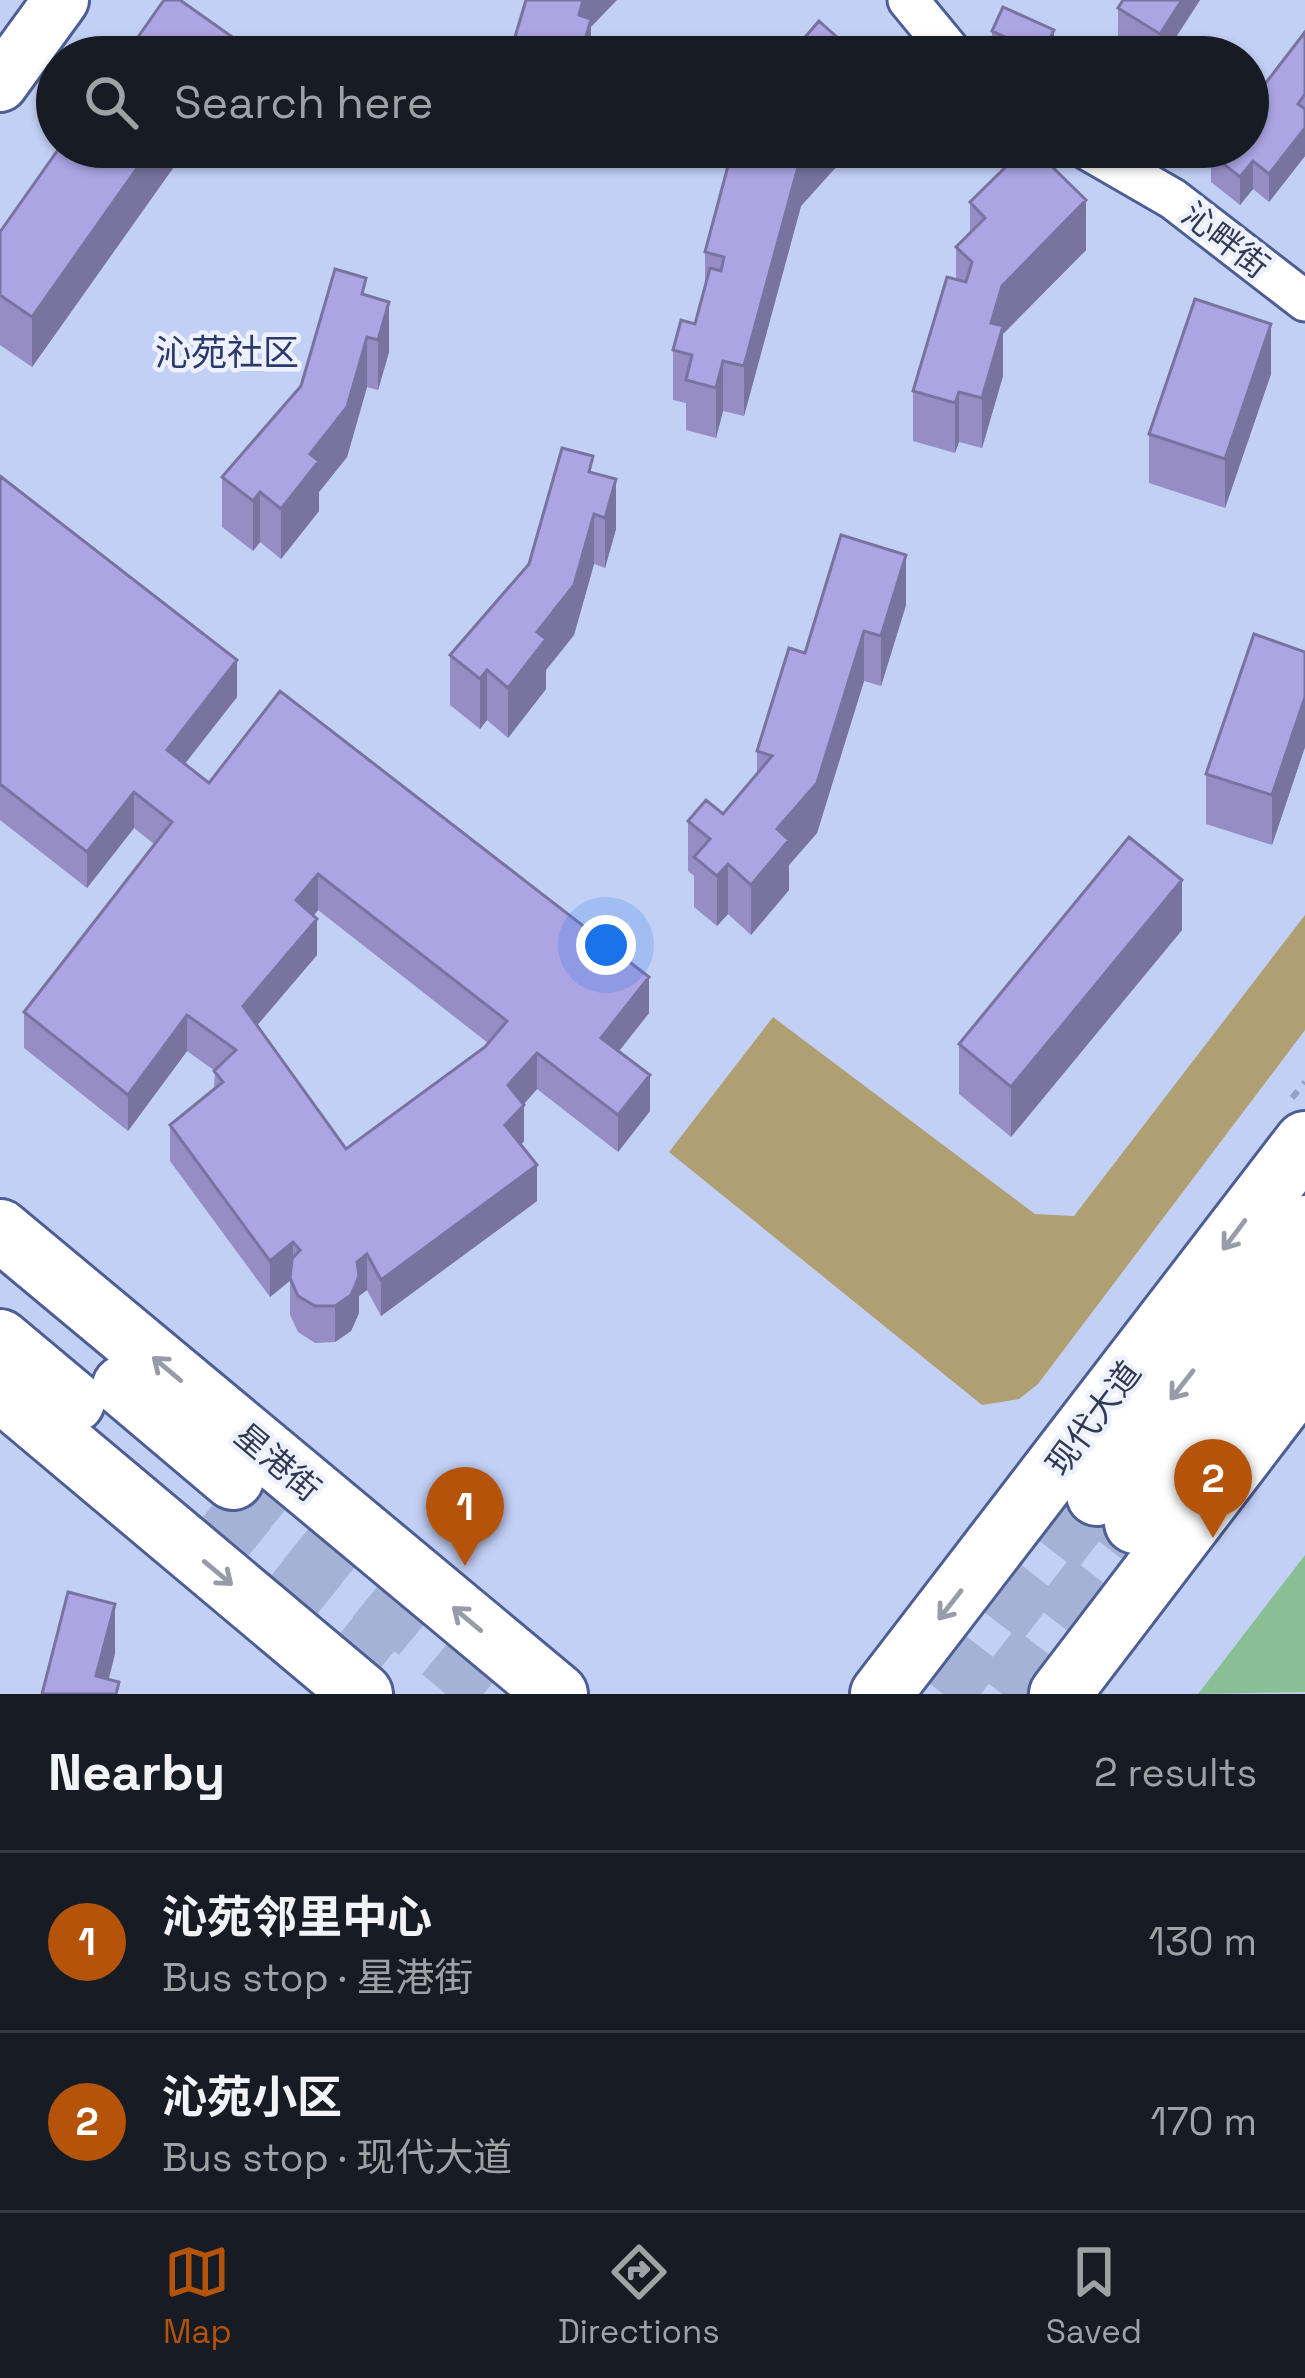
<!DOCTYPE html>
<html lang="en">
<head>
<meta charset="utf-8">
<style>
	body { margin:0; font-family:"Space Grotesk","Noto Sans SC",sans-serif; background:#242831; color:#f1f3f6 }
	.you { position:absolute; left:606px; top:945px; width:42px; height:42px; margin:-30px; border:9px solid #fff; border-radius:50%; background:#1a73e8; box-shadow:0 0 0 18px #1a73e833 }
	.badge { display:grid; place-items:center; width:78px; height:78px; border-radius:50%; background:#b45309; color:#fff; font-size:39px; font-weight:700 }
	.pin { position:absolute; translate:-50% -99px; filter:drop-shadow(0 3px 6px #0008) }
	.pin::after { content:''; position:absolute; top:63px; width:42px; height:36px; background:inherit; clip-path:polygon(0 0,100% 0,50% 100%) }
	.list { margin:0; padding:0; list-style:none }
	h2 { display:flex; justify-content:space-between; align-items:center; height:156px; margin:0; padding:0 48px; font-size:51px }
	h2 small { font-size:39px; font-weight:400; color:#9ea1a6 }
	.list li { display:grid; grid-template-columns:78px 1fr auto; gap:36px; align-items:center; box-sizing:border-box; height:180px; padding:0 48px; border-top:3px solid #363941 }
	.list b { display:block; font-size:45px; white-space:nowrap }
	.list p { margin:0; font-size:39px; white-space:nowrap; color:#9ea1a6 }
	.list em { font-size:39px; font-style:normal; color:#9ea1a6 }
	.icon { flex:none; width:66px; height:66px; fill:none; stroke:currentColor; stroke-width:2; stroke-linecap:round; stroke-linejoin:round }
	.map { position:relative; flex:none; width:1305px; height:1694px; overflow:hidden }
	.search { position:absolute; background:#171b24; box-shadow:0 3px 9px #0004; left:36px; right:36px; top:36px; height:132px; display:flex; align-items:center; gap:30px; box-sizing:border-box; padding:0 42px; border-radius:66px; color:#9ea1a6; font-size:45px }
	.sheet { height:516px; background:#171b24 }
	nav { display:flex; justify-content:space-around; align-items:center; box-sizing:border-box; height:168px; border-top:3px solid #363941; background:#171b24; font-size:33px; color:#9ea1a6 }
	nav a { display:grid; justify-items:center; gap:6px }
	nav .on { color:#b45309 }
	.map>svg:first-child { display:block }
</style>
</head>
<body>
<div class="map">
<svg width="1305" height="1694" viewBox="0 0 1305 1694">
	<rect width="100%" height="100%" fill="#c3d0f6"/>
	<path fill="#af9f73" d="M1305,915V1030L1038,1384L1019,1399L982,1405L669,1152L773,1017L1035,1214L1074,1216Z"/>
	<path fill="#8abf95" d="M1305,1555V1692L1198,1694Z"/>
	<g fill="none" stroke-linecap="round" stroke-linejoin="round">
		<path stroke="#a6b2d5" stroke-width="60" stroke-dasharray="60 30" stroke-linecap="butt" d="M233,1479L493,1694
			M206,1513L387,1660
			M943,1694L1097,1495
			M1002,1694L1135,1523"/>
		<defs>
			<path id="minor" d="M908,0L955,57
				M1083,147L1173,199L1305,301"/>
			<path id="secondary" d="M0,84L61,0"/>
			<path id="primary" d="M0,1230L557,1694
				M0,1340L74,1402
				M123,1386L233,1479
				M0,1390L362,1694
				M1097,1495L1305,1226
				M1135,1523L1305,1303
				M881,1694L1305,1142
				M1060,1694L1305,1373"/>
		</defs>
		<use href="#minor" stroke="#4d5e95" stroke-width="45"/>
		<use href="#secondary" stroke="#4d5e95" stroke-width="60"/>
		<use href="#primary" stroke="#4d5e95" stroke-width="66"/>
		<path stroke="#96a1c3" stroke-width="6" stroke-dasharray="9 9" stroke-linecap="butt" d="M1292,1098L1305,1082"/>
		<use href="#minor" stroke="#fff" stroke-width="39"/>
		<use href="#secondary" stroke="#fff" stroke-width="54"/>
		<use href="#primary" stroke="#fff" stroke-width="60"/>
	</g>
	<path fill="#958dc4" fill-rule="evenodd" d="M1200,0L1163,57H1151L1118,36V8Z
		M992,31L1054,49L1050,57H1007L992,50Z
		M1305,32V156L1269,202L1253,189L1240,205L1211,182V154Z
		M60,147H188L32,367L0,345V232Z
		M752,147H854L801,206L744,416L723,411L716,438L686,430V403L673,400V350L695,324L705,287V252L752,152Z
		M970,202L1086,250L1003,334V376L982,448L959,442L955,453L913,441V391L956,279V247L970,232Z
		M366,295L389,352L378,390L367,387L347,457L319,492V511L281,559L260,542L253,551L222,527V477L301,386Z
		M1271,374L1225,508L1149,483V434Z
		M593,473L616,529L605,568L594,564L574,635L546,670V689L508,738L487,720L480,729L450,705V655L529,564Z
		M0,476L237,697L185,764L209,783L649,1013L619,1051L650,1111L618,1152L537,1089L524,1104V1141L521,1145L537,1201L381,1316L367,1290L359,1296V1313L351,1331L335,1342L315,1343L298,1332L290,1315V1281L270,1297L170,1161V1125L214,1089L215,1071L187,1051L128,1131L24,1048V1012L154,844L134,828L87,888L0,820ZM318,910L488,1043L346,1149L257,1025L317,955L314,916Z
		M906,605L881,686L864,681L817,833L789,865V890L751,935L728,914L717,926L694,907V876L688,871V821L723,814L757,773V751L805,653Z
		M1305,652V747L1272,845L1206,824V774Z
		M1182,930L1011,1137L959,1094V1044Z"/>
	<path fill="#7973a0" d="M583,0H617L591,27V57H579V15Z
		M1182,0H1200L1163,57H1160V34Z
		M1054,30V49L1050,57H1042Z
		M231,36V57H216Z
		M1305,128V156L1269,202V174Z
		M152,147H188L32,367V317Z
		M809,147H854L801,206L744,416V366L801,156Z
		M1253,161V189L1240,205V177Z
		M1086,200V250L1003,334V376L982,448V398L991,323L1002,286Z
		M389,302V352L378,390V340Z
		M1271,324V374L1225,508V459Z
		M367,337V387L347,457L319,492V511L281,559V509Z
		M723,361V411L716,438V388Z
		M959,392V442L955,453V403Z
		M616,479V529L605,568V518Z
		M260,492V542L253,551V501Z
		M594,514V564L574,635L546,670V689L508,738V688Z
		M906,555V605L881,686V636Z
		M864,631V681L817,833L789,865V890L751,935V885L777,829Z
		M237,660V697L167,786V750Z
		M487,670V720L480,729V679Z
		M1305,697V747L1272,845V795Z
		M134,792V828L87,888V852Z
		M728,864V914L717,926V876Z
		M318,874V910L296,936V900Z
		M1182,880V930L1011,1137V1087Z
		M317,919V955L243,1042V1006Z
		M649,977V1013L601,1074V1038Z
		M187,1015V1051L128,1131V1095Z
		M537,1053V1089L510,1120L524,1105V1141L505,1161V1125L508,1085Z
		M650,1075V1111L618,1152V1115Z
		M537,1165V1201L381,1316V1280Z
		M293,1242V1278L270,1297V1261Z
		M367,1254V1290L359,1296V1313L351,1331L335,1342V1306L357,1262Z
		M115,1604V1654L105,1694L96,1676Z"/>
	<path fill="#ada4e4" stroke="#7973a0" stroke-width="3" fill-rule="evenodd" d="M164,0H180L231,36L216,57H124Z
		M526,0H583L579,15L591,19L580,57H509Z
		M1123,0H1182L1160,34L1118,8Z
		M1003,7L1054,30L1042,54L992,31Z
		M819,21L859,57H788Z
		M1305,32V94L1298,104L1305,109V128L1269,174L1253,161L1240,177L1211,154L1217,147H1248V106Z
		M60,147H152L32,317L0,295V232Z
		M733,147L761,154L763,147H809L801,156L744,366L723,361L716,388L686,380L692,355L673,350L681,320L695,324L710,268L721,271L724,257L705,252Z
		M1026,147H1032L1086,200L1002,286L991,323L1003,326L982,398L959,392L955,403L913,391L947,277L966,282L972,262L956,247L985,218L970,202Z
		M335,269L366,278L362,294L389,302L378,340L367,337L347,407L310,454L319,461L281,509L260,492L253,501L222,477L301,386Z
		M1195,299L1271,324L1225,459L1149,434Z
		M562,448L593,456L589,472L616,479L605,518L594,514L574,585L537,632L546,639L508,688L487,670L480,679L450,655L529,564Z
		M0,476L237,660L167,750L209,783L280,691L649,977L601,1038L650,1075L618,1115L537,1053L508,1085L524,1105L505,1125L537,1165L381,1280L367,1254L357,1262L359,1276L351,1295L335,1306H315L298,1296L290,1278L292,1259L300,1250L293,1242L270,1261L170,1125L223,1082L214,1071L236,1050L187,1015L128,1095L24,1012L172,822L134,792L87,852L0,784ZM318,874L507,1021L485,1047L346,1149L243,1006L317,919L296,900Z
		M841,535L906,555L881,636L864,631L817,783L777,829L789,840L751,885L728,864L717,876L694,857L710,839L688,821L706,800L723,814L772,756L757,751L789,648L805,653Z
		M1254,634L1305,652V697L1272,795L1206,774Z
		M1129,837L1182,880L1011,1087L959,1044Z
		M68,1592L115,1604L96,1676L119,1682L116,1694H42Z"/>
	<defs><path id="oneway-shaft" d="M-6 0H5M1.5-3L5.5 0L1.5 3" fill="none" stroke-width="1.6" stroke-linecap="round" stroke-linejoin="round" transform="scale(3)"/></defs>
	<g stroke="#989ca9">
		<use href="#oneway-shaft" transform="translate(1234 1235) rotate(127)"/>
		<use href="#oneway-shaft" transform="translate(167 1369) rotate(-140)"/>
		<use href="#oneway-shaft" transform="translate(1182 1385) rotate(128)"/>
		<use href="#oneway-shaft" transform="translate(218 1573) rotate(40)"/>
		<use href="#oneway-shaft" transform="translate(950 1605) rotate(128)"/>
		<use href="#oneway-shaft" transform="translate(467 1619) rotate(-140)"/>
	</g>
	<g text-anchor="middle" stroke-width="9" stroke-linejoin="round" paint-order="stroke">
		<g font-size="33" fill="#323a53" stroke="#edf1fe">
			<text transform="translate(1226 240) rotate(38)" y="12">沁畔街</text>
			<text transform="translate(1093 1418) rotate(-53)" y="12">现代大道</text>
			<text transform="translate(278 1462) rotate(40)" y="12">星港街</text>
		</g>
		<g font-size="36" fill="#2b396c" stroke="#edf1fe">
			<text x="227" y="365">沁苑社区</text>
		</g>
	</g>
</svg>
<div class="you"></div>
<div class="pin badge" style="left:465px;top:1566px">1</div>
<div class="pin badge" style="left:1213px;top:1538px">2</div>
<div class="search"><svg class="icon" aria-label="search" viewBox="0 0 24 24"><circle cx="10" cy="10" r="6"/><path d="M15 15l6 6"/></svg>Search here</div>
</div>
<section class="sheet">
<h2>Nearby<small>2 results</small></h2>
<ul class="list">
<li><span class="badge">1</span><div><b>沁苑邻里中心</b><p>Bus stop · 星港街</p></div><em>130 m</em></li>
<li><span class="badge">2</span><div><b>沁苑小区</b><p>Bus stop · 现代大道</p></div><em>170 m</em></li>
</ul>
</section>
<nav>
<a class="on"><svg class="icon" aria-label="map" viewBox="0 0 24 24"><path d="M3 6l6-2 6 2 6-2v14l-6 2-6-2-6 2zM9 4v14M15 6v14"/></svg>Map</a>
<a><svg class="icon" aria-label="directions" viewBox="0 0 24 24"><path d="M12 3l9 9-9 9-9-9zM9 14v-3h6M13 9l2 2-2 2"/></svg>Directions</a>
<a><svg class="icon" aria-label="saved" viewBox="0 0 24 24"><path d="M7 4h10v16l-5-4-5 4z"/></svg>Saved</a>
</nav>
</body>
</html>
